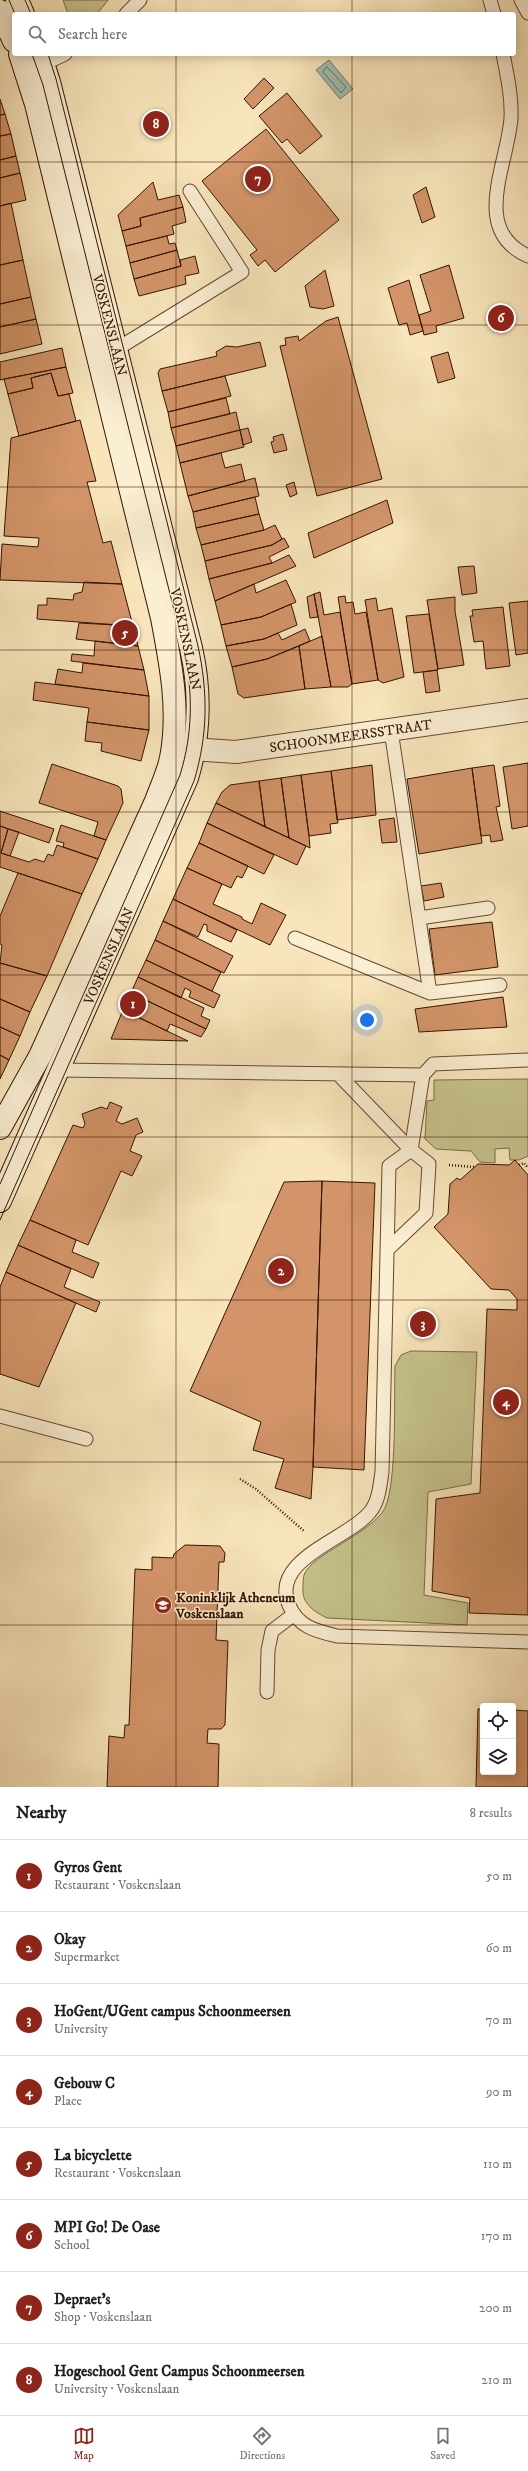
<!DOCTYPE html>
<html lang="en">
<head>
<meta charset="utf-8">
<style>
	body { margin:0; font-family:"IM FELL DW Pica",serif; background:#f6f6f6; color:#202124 }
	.controls { position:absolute; right:12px; bottom:12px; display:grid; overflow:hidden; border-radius:4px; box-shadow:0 2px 10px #0003 }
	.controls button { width:36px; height:36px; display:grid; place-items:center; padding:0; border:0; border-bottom:1px solid #e0e0e0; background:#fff; color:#202124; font:20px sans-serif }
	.you { position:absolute; left:367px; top:1020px; width:14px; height:14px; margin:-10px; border:3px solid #fff; border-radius:50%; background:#1a73e8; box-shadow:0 0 0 6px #1a73e833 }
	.badge { display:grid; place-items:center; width:26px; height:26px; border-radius:50%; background:#8f2418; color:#fff; font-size:13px; font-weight:700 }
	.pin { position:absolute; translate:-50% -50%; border:2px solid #fff; box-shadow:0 1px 4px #0006 }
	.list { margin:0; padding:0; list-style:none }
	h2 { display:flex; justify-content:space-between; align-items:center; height:52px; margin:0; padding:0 16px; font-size:17px }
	h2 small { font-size:13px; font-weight:400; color:#757577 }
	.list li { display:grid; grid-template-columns:26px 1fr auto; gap:12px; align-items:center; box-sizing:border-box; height:72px; padding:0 16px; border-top:1px solid #e0e0e0 }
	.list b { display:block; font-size:15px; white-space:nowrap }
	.list p { margin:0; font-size:13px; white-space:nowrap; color:#757577 }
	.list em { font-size:13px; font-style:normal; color:#757577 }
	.icon { flex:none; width:22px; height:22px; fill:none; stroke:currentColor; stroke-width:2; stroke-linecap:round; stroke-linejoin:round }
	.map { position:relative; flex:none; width:528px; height:1787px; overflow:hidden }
	.search { position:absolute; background:#fff; box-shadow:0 2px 10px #0003; left:12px; right:12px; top:12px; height:44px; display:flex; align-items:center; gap:10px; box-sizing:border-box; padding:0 14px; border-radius:4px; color:#757577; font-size:15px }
	.sheet { height:628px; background:#fff }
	nav { display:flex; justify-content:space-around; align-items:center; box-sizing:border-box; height:56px; border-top:1px solid #e0e0e0; background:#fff; font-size:11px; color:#757577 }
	nav a { display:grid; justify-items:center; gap:2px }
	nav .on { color:#8f2418 }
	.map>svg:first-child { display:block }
</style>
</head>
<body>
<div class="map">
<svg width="528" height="1787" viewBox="0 0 528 1787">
	<rect width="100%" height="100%" fill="#f8e5bb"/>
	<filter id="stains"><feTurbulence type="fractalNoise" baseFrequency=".005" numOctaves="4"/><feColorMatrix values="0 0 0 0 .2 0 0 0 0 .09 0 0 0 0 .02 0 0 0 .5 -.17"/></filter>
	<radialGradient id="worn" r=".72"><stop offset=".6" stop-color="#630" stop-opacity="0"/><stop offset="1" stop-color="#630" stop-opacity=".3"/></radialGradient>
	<path fill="#c5c28b" stroke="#7c6b46" d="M63,0H108L97,14H68Z
		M528,1079V1156L519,1160H510L509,1148L495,1149V1163L480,1162L471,1151L436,1149L425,1139L427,1101L434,1100V1080Z
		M411,1351L477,1352L471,1484L428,1492L424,1595L468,1603L467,1625L327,1618C315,1612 301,1604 303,1587C303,1584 303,1579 304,1575C310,1555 371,1534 385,1508C397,1481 394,1399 395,1366L401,1355Z"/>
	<path fill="#9dbfae" stroke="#737b69" d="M329,60L353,89L340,99L316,70Z"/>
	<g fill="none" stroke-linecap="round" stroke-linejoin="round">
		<path stroke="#686a58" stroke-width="1" d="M327,67L346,87L341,93L323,72Z"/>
	</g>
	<path fill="#d29468" stroke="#331402" d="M264,78L274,88L253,109L244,99Z
		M287,93L322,136L300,154L287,139L282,143L259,116Z
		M0,99L5,114L0,115Z
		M5,114L11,134L0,136V115Z
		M266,129L339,220L275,272L265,260L258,266L250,255L257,250L202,181Z
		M11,134L16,156L0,160V136Z
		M16,156L20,173L0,178V160Z
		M20,173L26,200L0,206V178Z
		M153,182L158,200L179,195L183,207L140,218L141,226L122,231L118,215Z
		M426,187L435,217L422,223L413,195Z
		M11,203L23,260L0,265V206Z
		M183,207L186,222L172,226L174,234L126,246L122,231L141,226L140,218Z
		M167,236L169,244L175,243L177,250L130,263L126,246Z
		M177,250L181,266L134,279L130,263Z
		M195,256L199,273L185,276L186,284L139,296L134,279L181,266L180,260Z
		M23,260L31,297L0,304V265Z
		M449,265L464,318L436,326L437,332L424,335L419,315L431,311L420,275Z
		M325,270L334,306L323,309L310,307L305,286Z
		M409,280L423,331L410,335L407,323L399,325L388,288Z
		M31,297L36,319L0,327V304Z
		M338,317L382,479L317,496L280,346L286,345L285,338L298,336L299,341L326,321Z
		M36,319L42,344L0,354V327Z
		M260,342L266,366L162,391L158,373L160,369L217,356L216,352L226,346L237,347Z
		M62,348L66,367L0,380V362Z
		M448,352L455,378L438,383L431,357Z
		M66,367L73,393L58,396L51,373L31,378L33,388L8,394L4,379Z
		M51,373L58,396L69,394L76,421L19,436L8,394L33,388L31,378Z
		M225,376L231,396L168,412L162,391Z
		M226,398L230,414L171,428L168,412Z
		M236,412L240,430L176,446L171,428Z
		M80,420L96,481L87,482L103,543L111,541L122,584L0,580L2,544L38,547L39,538L4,536L11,438Z
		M248,428L252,442L243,445L240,430Z
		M240,430L244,447L180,463L176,446Z
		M283,434L287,450L274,453L271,442L274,441L273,437Z
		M221,453L225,468L241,464L245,481L188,496L180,463Z
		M255,478L259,496L193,512L188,496Z
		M294,482L297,494L290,497L286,485Z
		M255,497L259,514L196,528L193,512Z
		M387,500L393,523L314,558L308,533Z
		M259,514L264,530L201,545L196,528Z
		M275,525L282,539L272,545L205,561L201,545L264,530Z
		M284,538L289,547L269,557L272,563L209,579L205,561L272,545Z
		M289,555L296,566L215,601L209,579L272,563Z
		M474,566L477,593L462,595L458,567Z
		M286,580L296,602L261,617L221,625L215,601L254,584L256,593Z
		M84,582L122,584L133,626L37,619L38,605H47V598L73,600L74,594L82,592Z
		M320,592L324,615L340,612L352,684L348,687H331L314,594Z
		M314,594L318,617L310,618L307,597Z
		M345,596L346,603L353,602L355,614L366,612L378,680L352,684L338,597Z
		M455,597V611L464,665L438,669L427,600Z
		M376,598L378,611L392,608L404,677L383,683L378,680L365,600Z
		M528,601V653L516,655L509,603Z
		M291,604L297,625L264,639L226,646L221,625L261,617Z
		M503,607L510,666L486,669L483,641L474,642L470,616H473L472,610Z
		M429,614L438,670L414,673L406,616Z
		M79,623L133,626L138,646L76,639Z
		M305,629L310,641L267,659L232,667L226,646L264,639L278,633L282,640Z
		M322,636L331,687L305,689L299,646Z
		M95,641L138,646L144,670L71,661L72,654L94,656Z
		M299,646L305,689L244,698L238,694L232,667L267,659Z
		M83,663L144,670L149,696L55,684L58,669L82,673Z
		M437,670L440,691L426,693L423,672Z
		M35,682L149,696V730L87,722L89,708L33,700Z
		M87,722L149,730L141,761L101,751L102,743L85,741Z
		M528,763V826L512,829L503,767Z
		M52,764L118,786L121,789L123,803L106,840L94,836L98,822L39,803Z
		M372,765L376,815L337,820L331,771Z
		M494,765L500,806L496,807L503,840L491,842L490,835L481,836L472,768Z
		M472,768L482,843L419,854L407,779Z
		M331,771L338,823L330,824L331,833L309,836L301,775Z
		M301,775L309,836L310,848L289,838L281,778Z
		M281,778L289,838L265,827L259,781Z
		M259,781L265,827L216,803L222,792L230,785Z
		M216,803L306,846L297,865L207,823Z
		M0,811L54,829L49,843L0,826Z
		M394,818L397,842L382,843L379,820Z
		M207,823L274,855L264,874L199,843Z
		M61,825L106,840L98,859L63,847L64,843L56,841Z
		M0,826L8,829L1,853L29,862L35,859L44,862L48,854L53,856L57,845L98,859L82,894L0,867Z
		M8,829L19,832L10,856L1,853Z
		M199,843L248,866L242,878L237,876L231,888L187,868Z
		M187,868L222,884L213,904L242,917V919L252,924L261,903L286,915L270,945L173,899Z
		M18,873L82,894L47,976L0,963L2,945L0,944V916Z
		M441,883L444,897L424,901L421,886Z
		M173,899L237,930L231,942L207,931V925L204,924L198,937L163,921Z
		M163,921L233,956L224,973L155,940Z
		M492,922L498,967L435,975L429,929Z
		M155,940L221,972L212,991L146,960Z
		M146,960L220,995L214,1008L189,997L191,991L185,988L181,998L138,977Z
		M0,963L47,976L30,1012L0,999Z
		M138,977L204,1008L201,1016L210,1020L206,1029L131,993Z
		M131,993L206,1029L201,1037L170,1024L167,1031L123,1010Z
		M503,997L507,1027L419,1032L415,1009Z
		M0,999L30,1012L20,1036L0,1027Z
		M123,1010L167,1031L188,1041L111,1039Z
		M0,1027L20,1036L9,1060L0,1055Z
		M0,1055L9,1060L0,1079Z
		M110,1102L122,1107L116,1121L122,1124L137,1118L143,1132L136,1135L130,1151L142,1156L132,1176L121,1171L88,1245L30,1220L73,1125L83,1128L85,1124L82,1114L101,1107L107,1109Z
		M515,1160L528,1175V1615L469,1613L470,1598L432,1591L436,1499L480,1493L487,1309L517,1310V1299L509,1290L491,1289L434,1227L448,1214L450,1184L457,1178L460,1180L478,1164L509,1165Z
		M322,1181L313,1467L311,1499L275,1488L284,1459L253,1450L261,1422L190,1391L284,1182Z
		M322,1181L375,1183L364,1470L313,1467Z
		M30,1220L76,1240L72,1252L99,1263L93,1278L18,1245Z
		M18,1245L71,1269L64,1287L100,1302L96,1312L6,1272Z
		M6,1272L76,1303L39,1387L0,1374V1287Z
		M185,1545L220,1546L225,1553L224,1562H219L216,1640L228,1641L225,1725L221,1729H208L207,1743L219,1744L218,1787H107L109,1736L124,1738L125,1725H129L135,1569L152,1570V1557L173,1558L174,1554Z
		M478,1709H483V1772H513V1710L528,1711V1787H476Z"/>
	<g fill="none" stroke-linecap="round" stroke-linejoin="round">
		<defs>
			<path id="lane" d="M490,0L494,14
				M521,0L528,13
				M126,14L140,0
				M503,54C507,75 512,96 511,118C508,164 470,230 528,256
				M37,67L65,54
				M112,352L242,272L190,191
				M391,730L430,993L500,985
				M419,918L488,908
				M295,938L430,993
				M59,1070L423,1075L433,1064L528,1060
				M338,1074L411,1150L429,1164L426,1213L387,1250
				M423,1075L411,1150L389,1166L382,1472C380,1485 379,1501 370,1512C349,1539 269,1559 289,1605C298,1627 316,1631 337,1636L528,1642
				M0,1416L86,1439
				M267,1692L268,1650L272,1631L293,1615"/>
			<g id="street">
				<path id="s1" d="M176,748L236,752L528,710"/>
			</g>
			<g id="secondary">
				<path d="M17,0L23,14"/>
				<path d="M0,11L14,41"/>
				<path d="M0,1128L40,1056L156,801C161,787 168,773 171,758C180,711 171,665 162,618L36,104L20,54"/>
				<path id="s2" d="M0,1201L187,778C200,735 201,692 191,648L49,82L40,54"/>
			</g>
		</defs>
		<use href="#lane" stroke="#644830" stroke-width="15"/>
		<use href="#street" stroke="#644830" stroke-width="24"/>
		<use href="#secondary" stroke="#331402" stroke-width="24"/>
		<path stroke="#331402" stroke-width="2.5" stroke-dasharray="1 2" stroke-linecap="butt" d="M449,1165L475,1167
			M519,1165L524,1163L528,1168
			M240,1479L256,1489L305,1532"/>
		<use href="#lane" stroke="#faeed3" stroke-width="13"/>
		<use href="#street" stroke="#faeed3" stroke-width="22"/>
		<use href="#secondary" stroke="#faeed3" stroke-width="22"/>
		<path stroke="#331402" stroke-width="1" d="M9,0L15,14
			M25,0L31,14
			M0,1184L180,775C193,733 193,693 184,650L43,85L32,54
			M0,1220L194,781C208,735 208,692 198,646L56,79L48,54"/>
	</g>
	<path fill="none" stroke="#331402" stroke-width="1" stroke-opacity="0.55" d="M176,0V14M352,0V14M176,54V1787M352,54V1787M0,162H528M0,325H528M0,487H528M0,650H528M0,812H528M0,975H528M0,1137H528M0,1300H528M0,1462H528M0,1625H528"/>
	<defs>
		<symbol id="school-disc" viewBox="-11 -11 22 22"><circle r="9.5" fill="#8f2418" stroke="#faeed3"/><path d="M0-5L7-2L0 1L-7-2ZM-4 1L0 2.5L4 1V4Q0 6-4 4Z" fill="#fff"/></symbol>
	</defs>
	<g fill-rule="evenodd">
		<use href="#school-disc" x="153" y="1595" width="20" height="20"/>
	</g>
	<g text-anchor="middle" stroke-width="3" stroke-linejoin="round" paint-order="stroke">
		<g font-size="14" fill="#331402" stroke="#faeed3">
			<text transform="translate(110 325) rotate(76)" y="5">VOSKENSLAAN</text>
			<text transform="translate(186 639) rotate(78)" y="5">VOSKENSLAAN</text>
			<text dy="5" stroke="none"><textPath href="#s1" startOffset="176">SCHOONMEERSSTRAAT</textPath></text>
			<text dy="5" stroke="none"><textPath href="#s2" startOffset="268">VOSKENSLAAN</textPath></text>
		</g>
		<g font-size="14" font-weight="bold" fill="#331402" stroke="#faeed3" text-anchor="start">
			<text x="176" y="1602">Koninklijk Atheneum<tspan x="176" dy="16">Voskenslaan</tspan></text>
		</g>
	</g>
	<rect width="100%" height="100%" filter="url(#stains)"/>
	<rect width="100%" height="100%" fill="url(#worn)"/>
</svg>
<div class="controls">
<button><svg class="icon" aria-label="locate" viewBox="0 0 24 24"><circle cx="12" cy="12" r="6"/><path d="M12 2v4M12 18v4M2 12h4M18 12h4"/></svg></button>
<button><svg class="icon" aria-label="layers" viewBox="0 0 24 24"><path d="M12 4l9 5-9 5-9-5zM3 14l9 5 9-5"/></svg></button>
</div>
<div class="you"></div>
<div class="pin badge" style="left:133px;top:1004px">1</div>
<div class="pin badge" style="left:281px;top:1271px">2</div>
<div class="pin badge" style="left:423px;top:1324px">3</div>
<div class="pin badge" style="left:506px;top:1402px">4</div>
<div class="pin badge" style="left:125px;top:633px">5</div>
<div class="pin badge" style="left:501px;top:318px">6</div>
<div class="pin badge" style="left:258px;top:179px">7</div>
<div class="pin badge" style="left:156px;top:124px">8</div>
<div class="search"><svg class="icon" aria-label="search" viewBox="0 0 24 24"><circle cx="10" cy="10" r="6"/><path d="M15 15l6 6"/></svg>Search here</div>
</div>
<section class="sheet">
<h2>Nearby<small>8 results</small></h2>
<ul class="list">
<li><span class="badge">1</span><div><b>Gyros Gent</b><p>Restaurant · Voskenslaan</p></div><em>50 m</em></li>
<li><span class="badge">2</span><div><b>Okay</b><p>Supermarket</p></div><em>60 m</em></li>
<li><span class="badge">3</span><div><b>HoGent/UGent campus Schoonmeersen</b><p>University</p></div><em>70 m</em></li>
<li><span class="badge">4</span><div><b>Gebouw C</b><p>Place</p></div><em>90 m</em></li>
<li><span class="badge">5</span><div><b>La bicyclette</b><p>Restaurant · Voskenslaan</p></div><em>110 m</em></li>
<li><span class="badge">6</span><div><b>MPI Go! De Oase</b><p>School</p></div><em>170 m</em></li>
<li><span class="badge">7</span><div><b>Depraet's</b><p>Shop · Voskenslaan</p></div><em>200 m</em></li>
<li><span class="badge">8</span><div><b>Hogeschool Gent Campus Schoonmeersen</b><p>University · Voskenslaan</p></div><em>210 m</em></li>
</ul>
</section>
<nav>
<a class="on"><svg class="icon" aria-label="map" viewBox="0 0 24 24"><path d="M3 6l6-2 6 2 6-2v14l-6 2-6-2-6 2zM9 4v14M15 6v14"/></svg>Map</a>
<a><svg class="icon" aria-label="directions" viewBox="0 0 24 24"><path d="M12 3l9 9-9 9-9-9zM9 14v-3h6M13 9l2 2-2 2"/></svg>Directions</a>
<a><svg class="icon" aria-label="saved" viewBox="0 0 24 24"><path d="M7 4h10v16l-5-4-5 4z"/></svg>Saved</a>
</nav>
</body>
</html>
